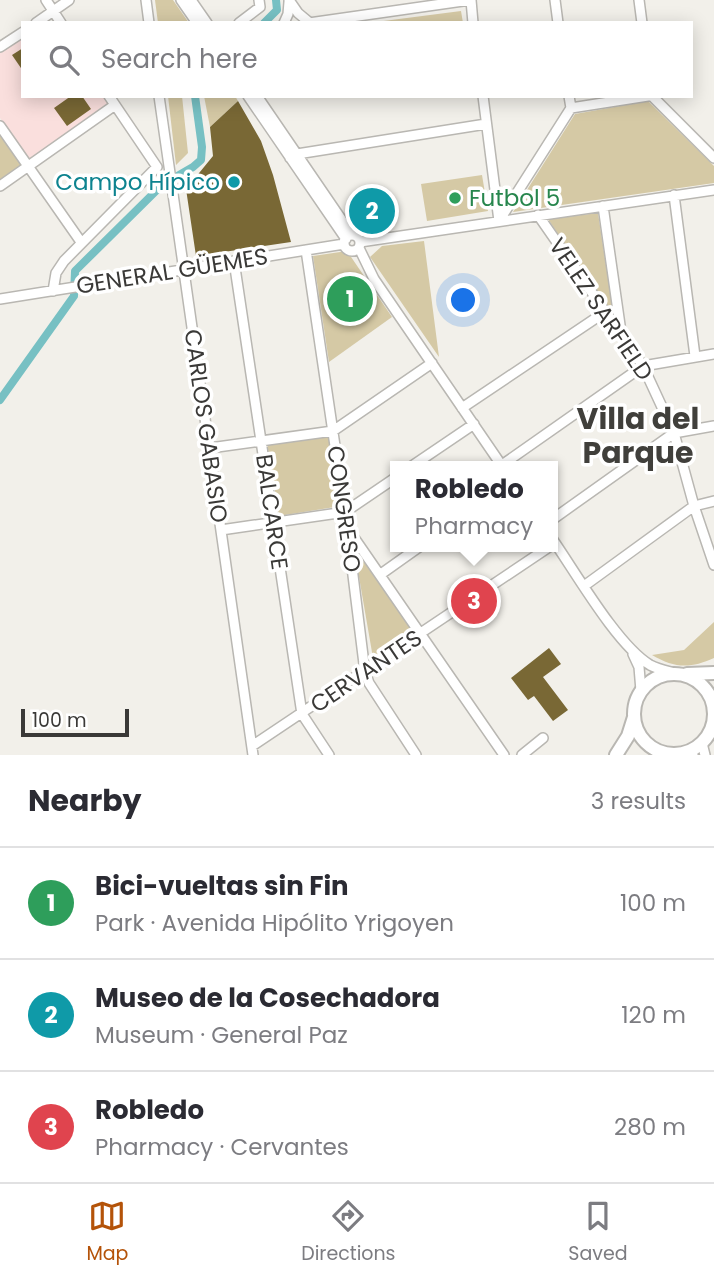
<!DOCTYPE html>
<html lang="en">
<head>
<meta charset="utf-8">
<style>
	body { margin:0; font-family:Poppins,sans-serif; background:#f2f2f3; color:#2b2b33 }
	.scale { position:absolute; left:21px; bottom:18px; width:108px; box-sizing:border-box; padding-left:7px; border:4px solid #3a3937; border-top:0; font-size:19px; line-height:24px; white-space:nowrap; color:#3a3937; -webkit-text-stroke:5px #fff; paint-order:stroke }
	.you { position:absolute; left:464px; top:301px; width:24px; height:24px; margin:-18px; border:5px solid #fff; border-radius:50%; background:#1a73e8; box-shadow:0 0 0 10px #1a73e833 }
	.badge { display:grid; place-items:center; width:46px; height:46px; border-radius:50%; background:#b45309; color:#fff; font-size:23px; font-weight:700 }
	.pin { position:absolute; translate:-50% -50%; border:4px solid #fff; box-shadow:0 2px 7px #0006 }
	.popup { position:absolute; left:390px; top:461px; width:168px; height:91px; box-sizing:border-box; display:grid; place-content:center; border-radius:0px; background:#fff; filter:drop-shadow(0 2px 5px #0005); font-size:23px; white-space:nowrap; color:#7c7c81 }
	.popup b { font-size:26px; color:#2b2b33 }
	.popup::after { content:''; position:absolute; left:50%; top:100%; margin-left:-14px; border:14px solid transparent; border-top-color:#fff }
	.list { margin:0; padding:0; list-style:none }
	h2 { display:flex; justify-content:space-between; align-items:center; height:91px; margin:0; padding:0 28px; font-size:30px }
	h2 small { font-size:23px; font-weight:400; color:#7c7c81 }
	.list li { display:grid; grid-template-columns:46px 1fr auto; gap:21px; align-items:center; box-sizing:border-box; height:112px; padding:0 28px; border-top:2px solid #e1e1e2 }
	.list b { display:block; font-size:26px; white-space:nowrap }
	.list p { margin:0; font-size:23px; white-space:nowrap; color:#7c7c81 }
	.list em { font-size:23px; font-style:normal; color:#7c7c81 }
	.icon { flex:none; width:38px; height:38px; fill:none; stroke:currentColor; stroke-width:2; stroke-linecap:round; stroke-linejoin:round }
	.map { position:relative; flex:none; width:714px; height:755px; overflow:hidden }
	.search { position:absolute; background:#fff; box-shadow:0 4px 18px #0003; left:21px; right:21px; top:21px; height:77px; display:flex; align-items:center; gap:18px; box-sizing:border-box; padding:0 24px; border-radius:0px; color:#7c7c81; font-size:26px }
	.sheet { height:427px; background:#fff }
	nav { display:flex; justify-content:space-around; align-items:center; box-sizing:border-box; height:98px; border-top:2px solid #e1e1e2; background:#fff; font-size:19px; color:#7c7c81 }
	nav a { display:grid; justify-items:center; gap:4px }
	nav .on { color:#b45309 }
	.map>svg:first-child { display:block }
</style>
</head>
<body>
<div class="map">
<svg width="714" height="755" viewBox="0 0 714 755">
	<rect width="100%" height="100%" fill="#f2f0ea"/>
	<path fill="#fadfdd" d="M23,35V96H105L111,105L30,161L0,118V51Z"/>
	<path fill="#d5c9a5" d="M155,0H173L189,23H158Z
		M461,11L463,23H368Z
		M168,96H182L188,153L176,165Z
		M204,96H235L238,101L210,127Z
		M648,101L714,166V183L513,212L575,114Z
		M0,126L28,167L0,186Z
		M482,175L488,211L427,221L421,184Z
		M598,213L613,310L610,312L548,219Z
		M424,241L439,357L370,257L382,246Z
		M347,251L392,317L329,362L313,256Z
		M329,433L341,506L279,516L267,443Z
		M354,548L413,631L373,658Z
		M714,622V658C690,669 674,668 652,655L684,650Z"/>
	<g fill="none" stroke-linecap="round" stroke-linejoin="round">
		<path stroke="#77c0c3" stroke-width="8" d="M264,23L277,10L276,0
			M0,400L74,296L75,271L162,185L193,167L201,160L202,147L195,96"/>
	</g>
	<path fill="#796835" d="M23,48V71L12,55Z
		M71,96H82L91,109L67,126L54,108Z
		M238,101L261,141L273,175L291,242L196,256L186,189L213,156L210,127Z
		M370,197L384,210L380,224L363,222L365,212L355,209L356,203L368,205Z
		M549,648L561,664L543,677L568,710L553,721L534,696L528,700L511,678Z"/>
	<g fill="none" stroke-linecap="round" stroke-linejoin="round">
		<defs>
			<path id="minor" d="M46,0L61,23
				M146,0L149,23
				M181,0L197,23
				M191,0L207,23
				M289,0L298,13L310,23
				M471,0L473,23
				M555,0L558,23
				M639,0L642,23
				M36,23L69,0
				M239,23L260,7L259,0
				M284,23L288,14L289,2
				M309,23L470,0
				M0,47L23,32
				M109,96L157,167
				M159,96L253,755
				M248,96L346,239
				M257,96L352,235
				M483,96L499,221
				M652,96L714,158
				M571,108L648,96
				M0,126L81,242
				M290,158L297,154L486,124
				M0,186L115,105
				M674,195L695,356
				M603,206L621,332
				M538,215L643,366L674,433L694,506L714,565
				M499,221L571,108L569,96
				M344 243a8 8 0 1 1 16 0a8 8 0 1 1-16 0Z
				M360,242L714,190
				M359,248L374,279L502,466
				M306,250L347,527L365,672L369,683L416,755
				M234,261L302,714L329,755
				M53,291L56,273L64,261L157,167
				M0,299L344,244
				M462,408L605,312
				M210,448L333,431L432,363
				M502,465L643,366L714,354
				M412,466L474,424
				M553,519L674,433L714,426
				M348,529L504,755
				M221,530L345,512L395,478
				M553,540C576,573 617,645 650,665C657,669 667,671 675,673
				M381,574L419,547
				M584,586L694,506L714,501
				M633,654L639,667L641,691
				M702,743L705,755
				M252,746L549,547
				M685,753L693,755
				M522,755L543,738"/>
			<path id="highway" d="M634 714a40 40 0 1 1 80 0a40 40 0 1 1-80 0Z
				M687,674L714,673
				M616,755L628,736L634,717"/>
		</defs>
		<use href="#minor" stroke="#b9b7b2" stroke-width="12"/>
		<use href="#highway" stroke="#b9b7b2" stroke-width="16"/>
		<use href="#minor" stroke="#fff" stroke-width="9"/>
		<use href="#highway" stroke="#fff" stroke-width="12"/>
	</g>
	<circle fill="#0f9aa8" stroke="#fff" stroke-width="2.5" cx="234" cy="182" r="7"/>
	<circle fill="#2e9e5b" stroke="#fff" stroke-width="2.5" cx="455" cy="198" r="7"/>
	<g text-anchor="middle" stroke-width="7" stroke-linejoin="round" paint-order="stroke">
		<g font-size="23" fill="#0d838f" stroke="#fff" text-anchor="end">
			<text x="220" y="190">Campo Hípico</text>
		</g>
		<g font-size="23" fill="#27864d" stroke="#fff" text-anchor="start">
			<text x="469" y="206">Futbol 5</text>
		</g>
		<g font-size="23" fill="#3a3937" stroke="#fff">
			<text transform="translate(172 271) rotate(-9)" y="8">GENERAL GÜEMES</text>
			<text transform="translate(601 309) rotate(56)" y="8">VELEZ SARFIELD</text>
			<text transform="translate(206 426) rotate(82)" y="8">CARLOS GABASIO</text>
			<text transform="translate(344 509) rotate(82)" y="8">CONGRESO</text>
			<text transform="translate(272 512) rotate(82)" y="8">BALCARCE</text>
			<text transform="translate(366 671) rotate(-34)" y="8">CERVANTES</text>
		</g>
		<g font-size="30" font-weight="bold" fill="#403f3b" stroke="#fff">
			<text x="638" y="429">Villa del<tspan x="638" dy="34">Parque</tspan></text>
		</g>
	</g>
</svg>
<div class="scale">100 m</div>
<div class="you"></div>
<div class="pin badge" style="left:350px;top:299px;background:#2e9e5b">1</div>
<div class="pin badge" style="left:372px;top:211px;background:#0f9aa8">2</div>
<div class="pin badge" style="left:474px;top:601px;background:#e0444e">3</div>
<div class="popup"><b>Robledo</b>Pharmacy</div>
<div class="search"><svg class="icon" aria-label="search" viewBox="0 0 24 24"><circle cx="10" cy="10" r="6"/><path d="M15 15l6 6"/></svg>Search here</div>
</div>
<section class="sheet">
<h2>Nearby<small>3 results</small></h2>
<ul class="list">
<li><span class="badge" style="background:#2e9e5b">1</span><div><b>Bici-vueltas sin Fin</b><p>Park · Avenida Hipólito Yrigoyen</p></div><em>100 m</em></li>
<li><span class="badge" style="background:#0f9aa8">2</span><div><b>Museo de la Cosechadora</b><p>Museum · General Paz</p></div><em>120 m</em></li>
<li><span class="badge" style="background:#e0444e">3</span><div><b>Robledo</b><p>Pharmacy · Cervantes</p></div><em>280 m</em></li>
</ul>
</section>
<nav>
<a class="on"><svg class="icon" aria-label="map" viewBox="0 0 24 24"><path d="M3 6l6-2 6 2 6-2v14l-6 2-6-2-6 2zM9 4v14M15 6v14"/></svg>Map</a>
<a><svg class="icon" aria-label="directions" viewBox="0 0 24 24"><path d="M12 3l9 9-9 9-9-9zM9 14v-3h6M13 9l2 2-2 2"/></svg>Directions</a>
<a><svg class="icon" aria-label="saved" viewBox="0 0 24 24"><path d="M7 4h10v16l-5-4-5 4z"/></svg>Saved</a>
</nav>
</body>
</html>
